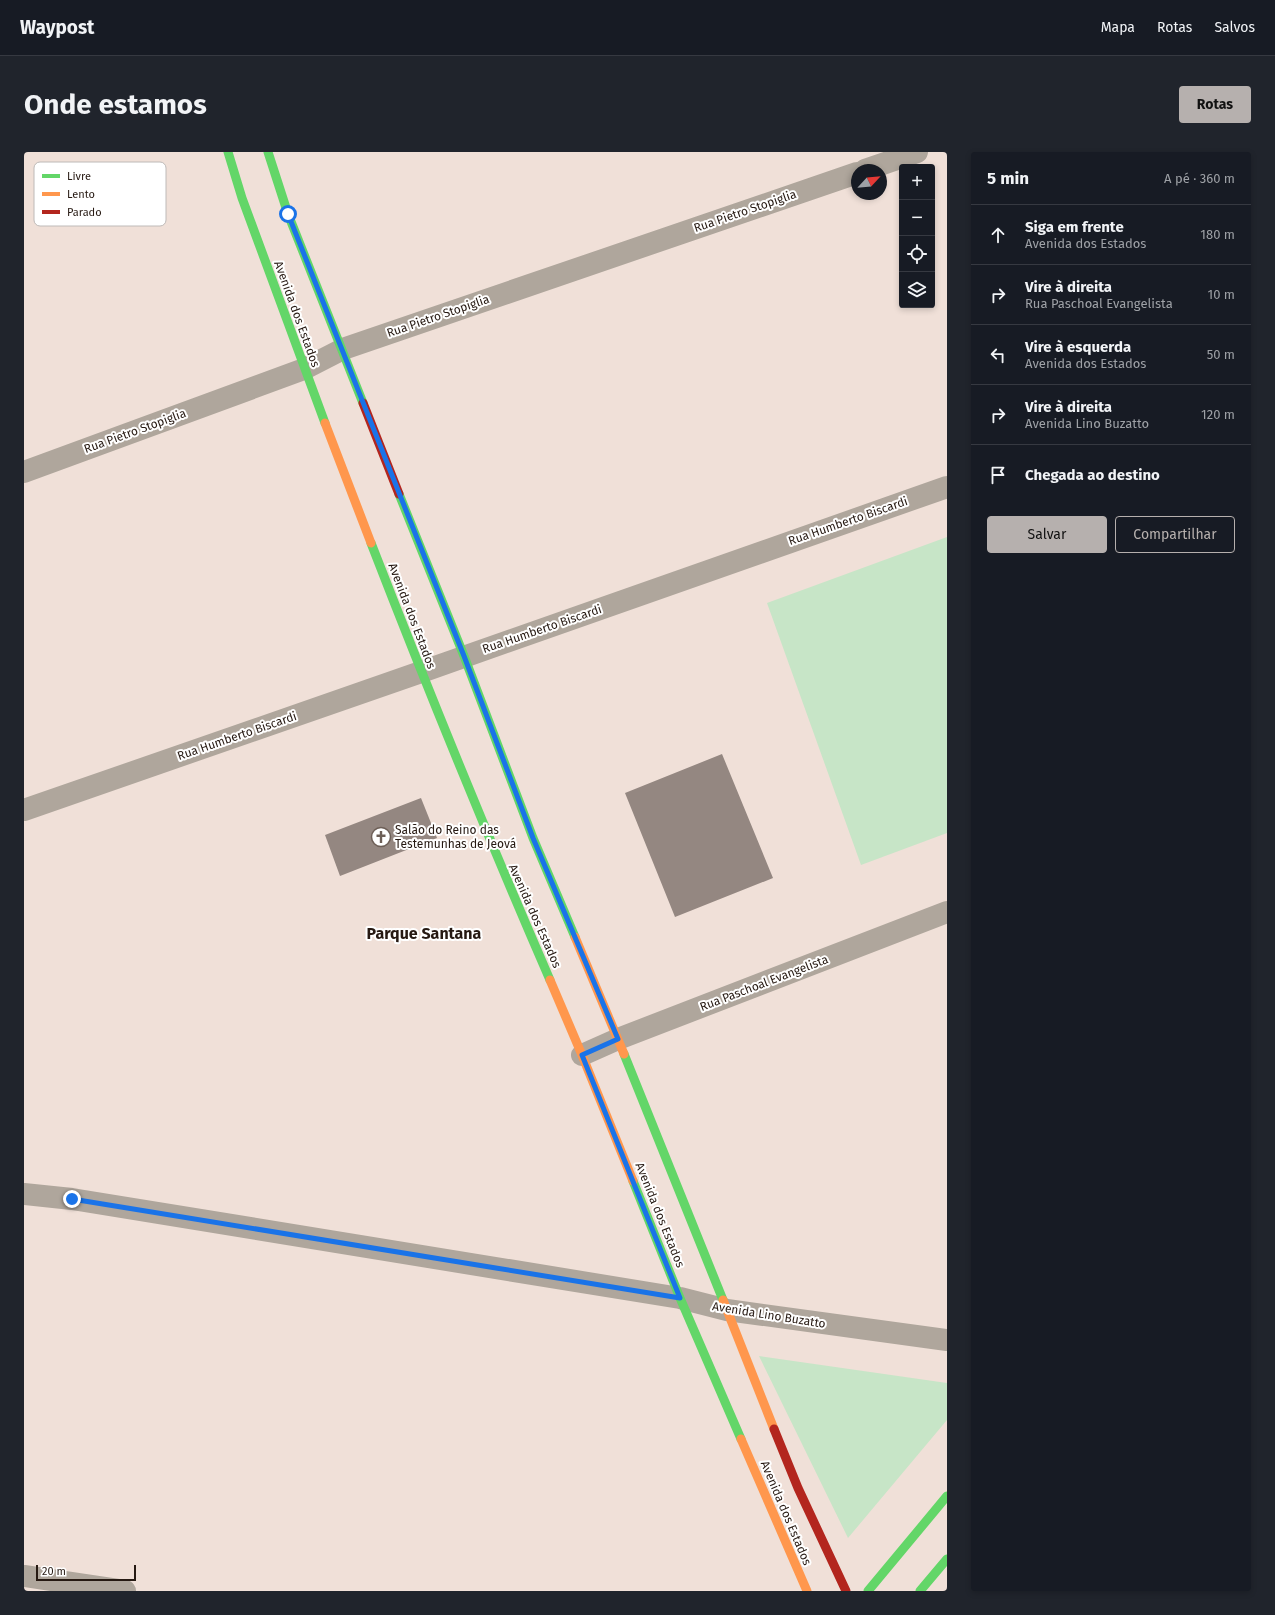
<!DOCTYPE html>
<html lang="pt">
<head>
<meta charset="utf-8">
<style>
	body { margin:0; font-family:"Fira Sans",sans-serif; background:#20242c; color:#f1f3f6 }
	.controls { position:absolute; right:12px; top:12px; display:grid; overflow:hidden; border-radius:4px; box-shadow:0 2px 6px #0003 }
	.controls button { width:36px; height:36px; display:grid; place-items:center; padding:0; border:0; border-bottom:1px solid #363941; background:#171b24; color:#f1f3f6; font:20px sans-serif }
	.compass { position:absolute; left:827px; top:12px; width:36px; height:36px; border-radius:50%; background:#171b24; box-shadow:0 2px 6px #0003; rotate:64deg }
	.scale { position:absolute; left:12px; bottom:10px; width:100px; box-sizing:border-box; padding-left:4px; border:2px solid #261912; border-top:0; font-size:11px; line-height:14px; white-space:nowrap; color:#261912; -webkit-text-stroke:3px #fff; paint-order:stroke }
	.stop { position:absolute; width:12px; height:12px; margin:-9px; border:3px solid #1a73e8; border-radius:50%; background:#fff }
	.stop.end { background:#1a73e8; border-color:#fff; box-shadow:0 1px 4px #0008 }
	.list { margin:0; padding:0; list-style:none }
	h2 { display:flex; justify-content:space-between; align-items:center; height:52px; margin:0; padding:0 16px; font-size:17px }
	h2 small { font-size:13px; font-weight:400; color:#9ea1a6 }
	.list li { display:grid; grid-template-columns:26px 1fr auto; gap:12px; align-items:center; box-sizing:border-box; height:60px; padding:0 16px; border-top:1px solid #363941 }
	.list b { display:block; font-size:15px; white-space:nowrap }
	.list p { margin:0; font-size:13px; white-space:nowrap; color:#9ea1a6 }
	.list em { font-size:13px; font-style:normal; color:#9ea1a6 }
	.actions { display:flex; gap:8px; padding:12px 16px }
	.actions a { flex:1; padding:9px 0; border:1px solid #b6b0ae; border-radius:4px; text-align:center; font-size:14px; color:#b6b0ae }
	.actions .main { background:#b6b0ae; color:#111 }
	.icon { flex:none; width:22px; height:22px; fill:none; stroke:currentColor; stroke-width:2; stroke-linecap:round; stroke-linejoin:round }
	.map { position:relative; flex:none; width:923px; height:1439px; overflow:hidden; border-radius:4px }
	header { display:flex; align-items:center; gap:24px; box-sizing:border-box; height:56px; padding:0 20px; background:#171b24; border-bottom:1px solid #363941 }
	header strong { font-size:19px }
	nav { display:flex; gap:22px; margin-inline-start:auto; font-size:14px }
	.intro { display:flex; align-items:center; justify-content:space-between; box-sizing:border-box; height:96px; padding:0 24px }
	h1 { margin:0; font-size:28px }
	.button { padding:10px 18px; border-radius:4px; background:#b6b0ae; color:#111; font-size:14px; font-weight:700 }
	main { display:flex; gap:24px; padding:0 24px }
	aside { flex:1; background:#171b24; border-radius:4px; box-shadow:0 2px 6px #0003 }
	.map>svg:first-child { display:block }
</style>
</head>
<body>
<header>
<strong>Waypost</strong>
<nav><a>Mapa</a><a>Rotas</a><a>Salvos</a></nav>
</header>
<div class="intro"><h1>Onde estamos</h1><a class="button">Rotas</a></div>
<main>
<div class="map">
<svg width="923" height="1439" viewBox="0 0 923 1439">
	<rect width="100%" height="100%" fill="#f0e0d8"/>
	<path fill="#c7e5c7" d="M923,385V681L837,713L743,451Z
		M735,1204L923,1231V1268L824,1386Z"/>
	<path fill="#948781" d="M698,602L749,726L651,765L601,641Z
		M397,646L413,686L316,724L301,683Z"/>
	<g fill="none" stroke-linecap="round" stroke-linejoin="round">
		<path stroke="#afa69c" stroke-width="22" d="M841,18L893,0
			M0,320L280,217L319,197L833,21
			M0,658L397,520L923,335
			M558,903L594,887L923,760
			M0,1042L48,1047L656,1146L703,1158L923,1188
			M0,1424L101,1439"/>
		<path stroke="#63d668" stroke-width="9" d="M204,0L218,46L301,271
			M244,0L264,62L339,251
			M375,342L440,504L509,686L551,785
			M347,391C404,538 463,683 526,828
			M600,902L699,1148
			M609,1029L656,1146L717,1287
			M844,1439L923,1344
			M896,1439L923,1407"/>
		<path stroke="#ff974d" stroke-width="9" d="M301,271L347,391
			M551,785L600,902
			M526,828L558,903L609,1029
			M699,1148L750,1277
			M717,1287L783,1439"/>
		<path stroke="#b3261e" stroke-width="9" d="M339,251L375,342
			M750,1277L774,1336L822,1439"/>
	</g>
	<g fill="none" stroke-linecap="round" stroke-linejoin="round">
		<path stroke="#1a73e8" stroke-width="5" d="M48,1047L656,1146L558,903L594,887L509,686L440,504L264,62"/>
	</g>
	<defs>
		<symbol id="church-ring" viewBox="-11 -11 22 22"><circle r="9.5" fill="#fff" stroke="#6d5f57" stroke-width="1.5"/><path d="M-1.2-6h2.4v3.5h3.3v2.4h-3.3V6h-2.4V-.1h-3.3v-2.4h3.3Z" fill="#6d5f57"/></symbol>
	</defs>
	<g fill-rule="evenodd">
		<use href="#church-ring" x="346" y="674" width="22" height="22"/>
	</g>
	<g text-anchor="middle" stroke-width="4" stroke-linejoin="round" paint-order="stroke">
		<g font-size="12" fill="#261912" stroke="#fff">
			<text transform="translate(721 59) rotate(-19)" y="4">Rua Pietro Stopiglia</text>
			<text transform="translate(273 162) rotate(70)" y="4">Avenida dos Estados</text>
			<text transform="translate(414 164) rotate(-19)" y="4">Rua Pietro Stopiglia</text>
			<text transform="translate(111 279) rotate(-20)" y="4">Rua Pietro Stopiglia</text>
			<text transform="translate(824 369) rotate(-19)" y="4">Rua Humberto Biscardi</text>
			<text transform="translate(388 464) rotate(69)" y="4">Avenida dos Estados</text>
			<text transform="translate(518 477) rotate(-19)" y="4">Rua Humberto Biscardi</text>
			<text transform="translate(213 584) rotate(-19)" y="4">Rua Humberto Biscardi</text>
			<text transform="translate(511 764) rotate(66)" y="4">Avenida dos Estados</text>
			<text transform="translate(740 831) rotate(-21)" y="4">Rua Paschoal Evangelista</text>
			<text transform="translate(636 1063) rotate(68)" y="4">Avenida dos Estados</text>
			<text transform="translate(745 1163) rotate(9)" y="4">Avenida Lino Buzatto</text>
			<text transform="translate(762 1361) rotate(67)" y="4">Avenida dos Estados</text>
		</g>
		<g font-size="12" fill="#261912" stroke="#fff" text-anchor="start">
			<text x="371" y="682">Salão do Reino das<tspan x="371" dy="14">Testemunhas de Jeová</tspan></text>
		</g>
		<g font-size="16" font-weight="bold" fill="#261912" stroke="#fff">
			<text x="400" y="787">Parque Santana</text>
		</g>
	</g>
	<rect x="10" y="10" width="132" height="64" rx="6" fill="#fff" stroke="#bebab8" stroke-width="1"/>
	<rect x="18" y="22" width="18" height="4" fill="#63d668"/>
	<rect x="18" y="40" width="18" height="4" fill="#ff974d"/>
	<rect x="18" y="58" width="18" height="4" fill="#b3261e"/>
	<g font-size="11" fill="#261912">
		<text x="43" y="28">Livre</text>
		<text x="43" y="46">Lento</text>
		<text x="43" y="64">Parado</text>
	</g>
</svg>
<div class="controls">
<button>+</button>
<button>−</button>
<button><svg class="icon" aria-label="locate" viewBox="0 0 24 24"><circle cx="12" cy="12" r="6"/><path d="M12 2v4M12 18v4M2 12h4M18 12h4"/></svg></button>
<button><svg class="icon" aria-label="layers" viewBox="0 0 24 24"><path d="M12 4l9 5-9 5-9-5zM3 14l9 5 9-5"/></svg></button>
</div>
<svg class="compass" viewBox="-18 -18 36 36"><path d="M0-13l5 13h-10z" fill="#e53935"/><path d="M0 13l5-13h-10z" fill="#9ea1a6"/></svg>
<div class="scale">20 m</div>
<div class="stop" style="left:264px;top:62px"></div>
<div class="stop end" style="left:48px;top:1047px"></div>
</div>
<aside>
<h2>5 min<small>A pé · 360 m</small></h2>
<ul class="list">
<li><svg class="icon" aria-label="ahead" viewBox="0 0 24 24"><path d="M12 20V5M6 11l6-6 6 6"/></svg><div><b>Siga em frente</b><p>Avenida dos Estados</p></div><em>180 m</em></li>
<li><svg class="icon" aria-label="right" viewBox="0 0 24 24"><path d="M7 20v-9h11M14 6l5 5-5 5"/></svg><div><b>Vire à direita</b><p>Rua Paschoal Evangelista</p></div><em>10 m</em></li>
<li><svg class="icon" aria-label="left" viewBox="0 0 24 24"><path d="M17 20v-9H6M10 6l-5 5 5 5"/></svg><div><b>Vire à esquerda</b><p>Avenida dos Estados</p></div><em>50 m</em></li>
<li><svg class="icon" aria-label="right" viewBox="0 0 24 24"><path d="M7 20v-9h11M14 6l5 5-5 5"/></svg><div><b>Vire à direita</b><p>Avenida Lino Buzatto</p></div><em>120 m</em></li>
<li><svg class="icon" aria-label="arrive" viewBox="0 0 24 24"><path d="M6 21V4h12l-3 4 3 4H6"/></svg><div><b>Chegada ao destino</b></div></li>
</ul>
<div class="actions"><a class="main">Salvar</a><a>Compartilhar</a></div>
</aside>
</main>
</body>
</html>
